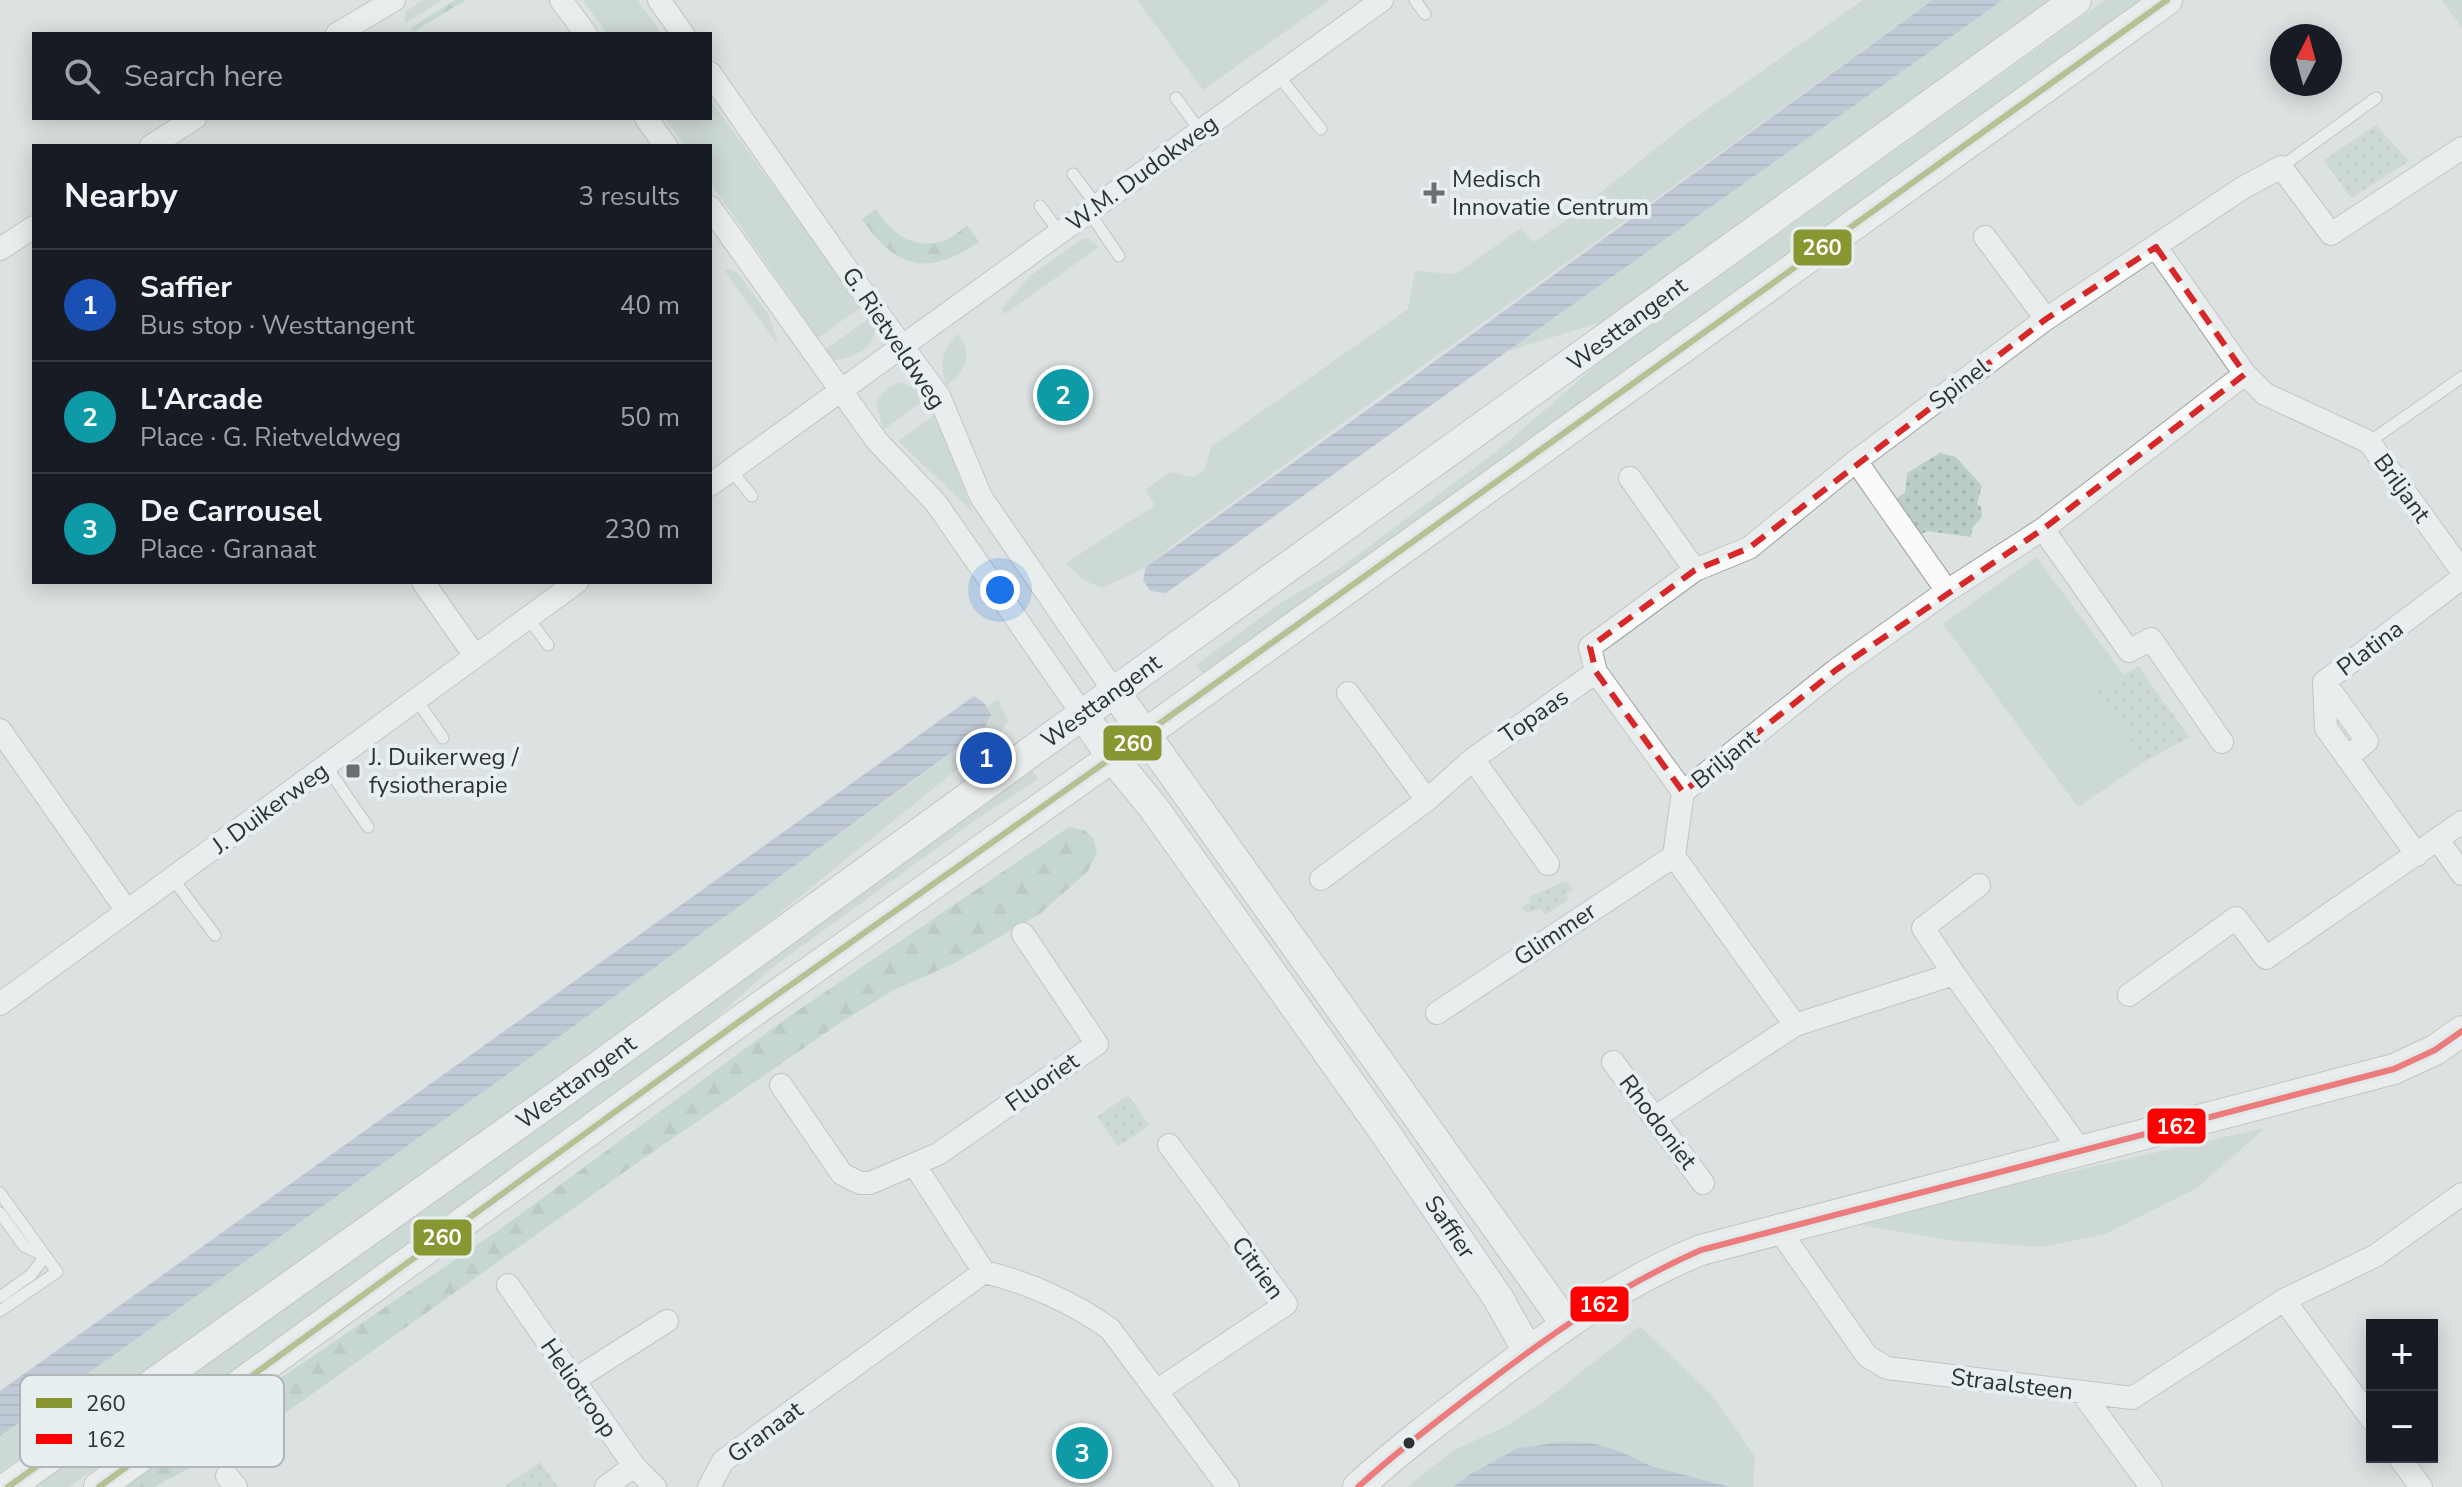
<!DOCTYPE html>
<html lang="en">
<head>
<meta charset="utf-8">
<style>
	body { margin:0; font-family:"Nunito Sans",sans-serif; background:#242831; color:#f1f3f6 }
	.controls { position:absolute; right:24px; bottom:24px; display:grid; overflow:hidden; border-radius:0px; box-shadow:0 4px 20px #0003 }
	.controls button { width:72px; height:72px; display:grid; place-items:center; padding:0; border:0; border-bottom:2px solid #363941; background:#171b24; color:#f1f3f6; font:40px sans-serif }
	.compass { position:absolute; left:2270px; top:24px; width:72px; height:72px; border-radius:50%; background:#171b24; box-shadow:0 4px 20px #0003; rotate:6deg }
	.you { position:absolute; left:1000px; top:590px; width:28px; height:28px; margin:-20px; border:6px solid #fff; border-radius:50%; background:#1a73e8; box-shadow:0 0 0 12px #1a73e833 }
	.badge { display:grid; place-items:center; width:52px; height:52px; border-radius:50%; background:#d93025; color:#fff; font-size:26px; font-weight:700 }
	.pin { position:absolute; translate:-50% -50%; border:4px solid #fff; box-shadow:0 2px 8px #0006 }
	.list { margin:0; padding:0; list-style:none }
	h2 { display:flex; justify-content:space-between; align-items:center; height:104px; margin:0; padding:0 32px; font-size:34px }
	h2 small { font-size:26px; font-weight:400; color:#9ea1a6 }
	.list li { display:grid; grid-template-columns:52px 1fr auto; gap:24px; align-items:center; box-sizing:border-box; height:112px; padding:0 32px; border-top:2px solid #363941 }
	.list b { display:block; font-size:30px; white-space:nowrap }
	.list p { margin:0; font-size:26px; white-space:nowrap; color:#9ea1a6 }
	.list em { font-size:26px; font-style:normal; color:#9ea1a6 }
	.icon { flex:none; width:44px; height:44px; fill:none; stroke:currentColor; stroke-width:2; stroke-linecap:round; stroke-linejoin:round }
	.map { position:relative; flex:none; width:2462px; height:1487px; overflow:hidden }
	.search { position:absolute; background:#171b24; box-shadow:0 4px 20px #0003; left:32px; top:32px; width:680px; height:88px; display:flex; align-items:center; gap:20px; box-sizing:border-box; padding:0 28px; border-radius:0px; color:#9ea1a6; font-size:30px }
	.panel { position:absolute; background:#171b24; box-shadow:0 4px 20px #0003; left:32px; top:144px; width:680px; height:440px; border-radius:0px }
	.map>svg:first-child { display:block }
</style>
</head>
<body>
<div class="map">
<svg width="2462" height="1487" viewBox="0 0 2462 1487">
	<defs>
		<pattern id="forest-firs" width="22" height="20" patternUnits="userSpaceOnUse" patternTransform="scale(2)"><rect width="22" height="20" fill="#accabc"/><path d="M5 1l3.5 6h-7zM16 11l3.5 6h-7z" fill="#94aea2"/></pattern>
		<pattern id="park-dots" width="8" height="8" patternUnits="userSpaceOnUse" patternTransform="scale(2)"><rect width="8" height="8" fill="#bbcec5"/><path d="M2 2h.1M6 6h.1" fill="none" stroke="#a1b1aa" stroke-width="1.8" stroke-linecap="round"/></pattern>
		<pattern id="water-rules" width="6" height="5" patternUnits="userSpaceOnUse" patternTransform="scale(2)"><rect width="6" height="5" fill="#9eadca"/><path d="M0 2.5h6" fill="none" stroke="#818da5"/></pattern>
	</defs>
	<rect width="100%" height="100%" fill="#dce1e2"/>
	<path fill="#bbcec5" d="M423,0H442L405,23V12Z
		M583,0H637L662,34H607Z
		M1137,0H1330L1203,90Z
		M1863,0H1933L1185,536L1146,567L1102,588L1083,580L1066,563L1155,505L1145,490L1170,472L1193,477L1205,469L1211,447L1408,309L1415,271L1456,274L1521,228L1533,242L1564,222L1685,125Z
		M2003,0H2051L1608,320L1508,351Z
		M2105,0H2143L1203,673L1196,665L1282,602L1339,569L1497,451L1600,362Z
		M2442,0H2462V28Z
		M710,100L862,306L818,338L710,182V146H685L665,118H710Z
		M1088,238L1099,247L1005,314L1001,309L1030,276L1082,239Z
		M729,269L737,272L769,315L778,345L724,270Z
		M871,317C885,342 857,358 835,360L822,352Z
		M958,334C975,354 964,373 946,386C940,365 941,349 958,334Z
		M901,382L917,390L923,401L883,430L876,401L889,387Z
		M935,415L973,512L898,441Z
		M2036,557L2124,675L2098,692L2146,761L2078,807L1943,624Z
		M998,699L1008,721L997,737L766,924L408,1187L0,1472V1436L912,782L985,728L991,714L987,707Z
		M1032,770L1038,779L974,821L773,967L693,1038L531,1160L69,1487H30Z
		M2265,1128L2197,1188L2105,1234L2042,1247L1947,1240L1862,1225L1993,1189Z
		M1640,1326L1711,1394L1741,1436L1755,1457L1753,1487H1730L1710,1483L1651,1466L1619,1451L1469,1475L1453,1487H1407L1454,1450L1505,1427L1543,1402Z"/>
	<path fill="url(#forest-firs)" d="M455,0H466L413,32L411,28Z
		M876,209C891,233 915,252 946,240C953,237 961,230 967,225L979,242C927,277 896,269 862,219Z
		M1069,827L1084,830L1094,839L1097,853L1088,871L1041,913L953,964L894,990L843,1021L647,1156L260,1431L154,1487H120L496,1232L791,1015Z"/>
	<path fill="url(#park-dots)" d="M2376,125L2409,161L2351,198L2324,160Z
		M1940,453L1956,457L1982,486L1977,504L1981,507L1982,517L1972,528L1971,537L1927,531L1920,535L1895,499L1905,493L1907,473Z
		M2138,666L2189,737L2146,761L2097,692Z
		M1566,881L1573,889L1566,894L1568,900L1545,915L1541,909L1527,913L1521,907L1531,902L1528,897Z
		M1128,1095L1149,1125L1118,1147L1097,1117Z
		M540,1462L558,1487H504Z"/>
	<path fill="url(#water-rules)" d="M1933,0H2003L1166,593L1150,591L1143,580L1146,567L1391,393Z
		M974,696L984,703L991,714L985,728L484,1091L0,1436V1391Z
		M1562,1442L1591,1443L1619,1451L1651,1466L1730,1487H1453L1469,1475L1518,1448Z"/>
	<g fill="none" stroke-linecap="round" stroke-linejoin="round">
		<defs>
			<path id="lane" d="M1415,0L1425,14
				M1278,75L1321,129
				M1176,98L1200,131
				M2281,167L2376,98
				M1073,174L1097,206
				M1040,206L1060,233
				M1089,212L1119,256
				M2369,442L2462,377
				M731,470L752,496
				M528,618L548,645
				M416,699L443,738
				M326,766L368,827
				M173,879L215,935
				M0,1193L57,1272L0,1311
				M0,1213L24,1246L45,1256L31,1275L0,1297"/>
			<path id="street" d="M561,0L586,34
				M659,0L683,34
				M337,34L394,0
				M710,73L872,305L939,396L981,497L1114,691
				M646,118L666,146
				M151,146L195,118
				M710,207L877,441L936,503L1083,715
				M1985,237L2046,319
				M2156,247L2245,374L2265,394L2369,442L2462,571
				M0,249L34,227
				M1856,461L1947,591
				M1630,478L1695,570
				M710,485L1382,0
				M2043,529L2129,651L2151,639L2222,742
				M423,582L475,656
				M2325,683L2367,741L2347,758
				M1348,693L1427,800
				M0,730L127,911
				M1473,759L1548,864
				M1683,792L1596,672L1590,647L1695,570L1749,548L1856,461L2046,319L2241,189L2281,167L2331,234L2462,148
				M2438,840L2462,874
				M2417,855L2326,728L2324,682L2462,578
				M1321,879L1427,800L1473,759L1596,672
				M1954,974L1923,928L1979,885
				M2129,995L2236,918L2266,958L2462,822
				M0,1004L577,582
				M1437,1013L1674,856
				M1795,1025L1674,856L1683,792L1836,670L1947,591L2043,529L2245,374
				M1613,1062L1703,1183
				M781,1085L842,1174L860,1183H870L938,1154L1097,1044L1023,934
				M1654,1118L1795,1025L1954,974L2080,1150
				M914,1164L984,1272
				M1780,1231L1867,1356L1887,1368L2132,1398L2284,1300L2375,1256L2462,1194
				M508,1285L634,1466L655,1487
				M2284,1300L2372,1420
				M574,1380L667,1321
				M1158,1390L1286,1304L1169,1145
				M2082,1393L2151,1487
				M2399,1457L2421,1487
				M227,1476L236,1487
				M606,1487L634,1466
				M709,1487L723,1461L984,1272C1028,1282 1074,1303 1110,1329L1228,1487"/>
			<path id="secondary" d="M1114,691L1566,1324
				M1083,715L1112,757L1153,807L1384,1131L1498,1298L1528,1351
				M8,1487L570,1087L1043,743L2076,0
				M99,1487L740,1021L1145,734L2167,0
				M1358,1487C1401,1448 1446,1414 1492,1379C1558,1329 1623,1281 1701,1250L2394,1069L2435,1050L2462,1031"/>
		</defs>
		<use href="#lane" stroke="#9ea1a2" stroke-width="13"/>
		<use href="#street" stroke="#9ea1a2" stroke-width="24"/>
		<use href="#secondary" stroke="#9ea1a2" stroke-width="32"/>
		<use href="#lane" stroke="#fafafb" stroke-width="11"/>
		<use href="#street" stroke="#fafafb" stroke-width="22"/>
		<use href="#secondary" stroke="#fafafb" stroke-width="30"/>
		<defs>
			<path id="bus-1" d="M8,1487L144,1389
				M99,1487L740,1021L1145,734L2167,0"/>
			<path id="bus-2" d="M1358,1487C1399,1450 1443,1416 1487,1383C1555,1331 1623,1284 1701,1250L2394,1069L2435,1050L2462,1031"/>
		</defs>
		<use href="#bus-1" stroke="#e7eff1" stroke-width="12"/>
		<use href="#bus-2" stroke="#e7eff1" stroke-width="12"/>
		<use href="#bus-1" stroke="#889732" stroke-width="6"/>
		<use href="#bus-2" stroke="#f00" stroke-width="6"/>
	</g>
	<path d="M0 0H2462V1487H0ZM2156,247L2245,374L2043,529L1836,670L1683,792L1596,672L1590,647L1695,570L1749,548L2046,319Z" fill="#dce1e2" fill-opacity=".55" fill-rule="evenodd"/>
	<path fill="none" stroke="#d62828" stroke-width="6" stroke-dasharray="16 10" stroke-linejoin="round" d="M2156,247L2245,374L2043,529L1836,670L1683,792L1596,672L1590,647L1695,570L1749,548L2046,319Z"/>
	<g fill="#6b6f70" stroke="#e7eff1" stroke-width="3">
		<path d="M1430 181h8v8h8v8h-8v8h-8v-8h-8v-8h8z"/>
		<rect x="345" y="763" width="16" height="16" rx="4"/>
	</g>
	<circle fill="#2e3232" stroke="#e7eff1" stroke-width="3" cx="1409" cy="1443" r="7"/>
	<g text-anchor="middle" stroke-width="8" stroke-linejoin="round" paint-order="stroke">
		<g font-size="24" fill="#2e3232" stroke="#e7eff1">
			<text transform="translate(1142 173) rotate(-36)" y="8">W.M. Dudokweg</text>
			<text transform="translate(1627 324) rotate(-36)" y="8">Westtangent</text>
			<text transform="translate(894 338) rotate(56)" y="8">G. Rietveldweg</text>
			<text transform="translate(1959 384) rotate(-37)" y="8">Spinel</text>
			<text transform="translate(2402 488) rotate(54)" y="8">Briljant</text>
			<text transform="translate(2370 648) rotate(-37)" y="8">Platina</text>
			<text transform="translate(1101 701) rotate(-36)" y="8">Westtangent</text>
			<text transform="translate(1534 716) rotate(-35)" y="8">Topaas</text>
			<text transform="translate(1725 759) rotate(-39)" y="8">Briljant</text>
			<text transform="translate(270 808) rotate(-36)" y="8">J. Duikerweg</text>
			<text transform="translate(1555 934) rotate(-34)" y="8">Glimmer</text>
			<text transform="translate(576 1082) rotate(-36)" y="8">Westtangent</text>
			<text transform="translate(1042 1082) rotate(-35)" y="8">Fluoriet</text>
			<text transform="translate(1658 1122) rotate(53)" y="8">Rhodoniet</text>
			<text transform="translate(1450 1227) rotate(56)" y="8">Saffier</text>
			<text transform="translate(1258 1268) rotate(54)" y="8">Citrien</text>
			<text transform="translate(2012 1384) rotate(7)" y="8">Straalsteen</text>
			<text transform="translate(579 1388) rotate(55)" y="8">Heliotroop</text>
			<text transform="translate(765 1432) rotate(-36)" y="8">Granaat</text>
		</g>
		<g font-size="24" fill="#2e3232" stroke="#e7eff1" text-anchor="start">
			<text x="1452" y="187">Medisch<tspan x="1452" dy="28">Innovatie Centrum</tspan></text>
			<text x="369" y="765">J. Duikerweg /<tspan x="369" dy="28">fysiotherapie</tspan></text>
		</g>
	</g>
	<rect x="20" y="1375" width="264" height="92" rx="12" fill="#e7eff1" stroke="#b0b6b8" stroke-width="2"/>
	<rect x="36" y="1398" width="36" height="10" fill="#889732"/>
	<rect x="36" y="1434" width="36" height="10" fill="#f00"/>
	<g font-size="22" fill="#2e3232">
		<text x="86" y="1411">260</text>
		<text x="86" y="1447">162</text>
	</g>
	<g stroke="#e7eff1" stroke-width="3">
		<rect x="1792" y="228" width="61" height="39" rx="8" fill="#889732"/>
		<rect x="1102" y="724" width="61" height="38" rx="8" fill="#889732"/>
		<rect x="2146" y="1107" width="61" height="38" rx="8" fill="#f00"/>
		<rect x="412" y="1218" width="61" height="39" rx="8" fill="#889732"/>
		<rect x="1569" y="1285" width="61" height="38" rx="8" fill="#f00"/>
	</g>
	<g font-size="22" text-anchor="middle" font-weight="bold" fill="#fff">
		<text x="1822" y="255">260</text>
		<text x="1133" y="751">260</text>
		<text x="2176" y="1134">162</text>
		<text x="442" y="1245">260</text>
		<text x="1599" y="1312">162</text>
	</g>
</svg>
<div class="controls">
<button>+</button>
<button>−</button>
</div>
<svg class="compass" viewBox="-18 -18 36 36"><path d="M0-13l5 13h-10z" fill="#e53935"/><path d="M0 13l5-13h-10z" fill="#9ea1a6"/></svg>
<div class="you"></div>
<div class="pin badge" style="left:986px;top:758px;background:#1a4fb4">1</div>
<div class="pin badge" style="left:1063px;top:395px;background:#0f9aa8">2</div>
<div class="pin badge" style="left:1082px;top:1453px;background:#0f9aa8">3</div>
<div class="search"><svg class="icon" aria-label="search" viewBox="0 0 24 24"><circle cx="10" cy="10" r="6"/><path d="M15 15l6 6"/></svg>Search here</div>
<section class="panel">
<h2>Nearby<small>3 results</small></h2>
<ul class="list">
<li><span class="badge" style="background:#1a4fb4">1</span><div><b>Saffier</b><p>Bus stop · Westtangent</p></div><em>40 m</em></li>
<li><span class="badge" style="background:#0f9aa8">2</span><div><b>L'Arcade</b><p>Place · G. Rietveldweg</p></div><em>50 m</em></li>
<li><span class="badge" style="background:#0f9aa8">3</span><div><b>De Carrousel</b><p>Place · Granaat</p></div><em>230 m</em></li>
</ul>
</section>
</div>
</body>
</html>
